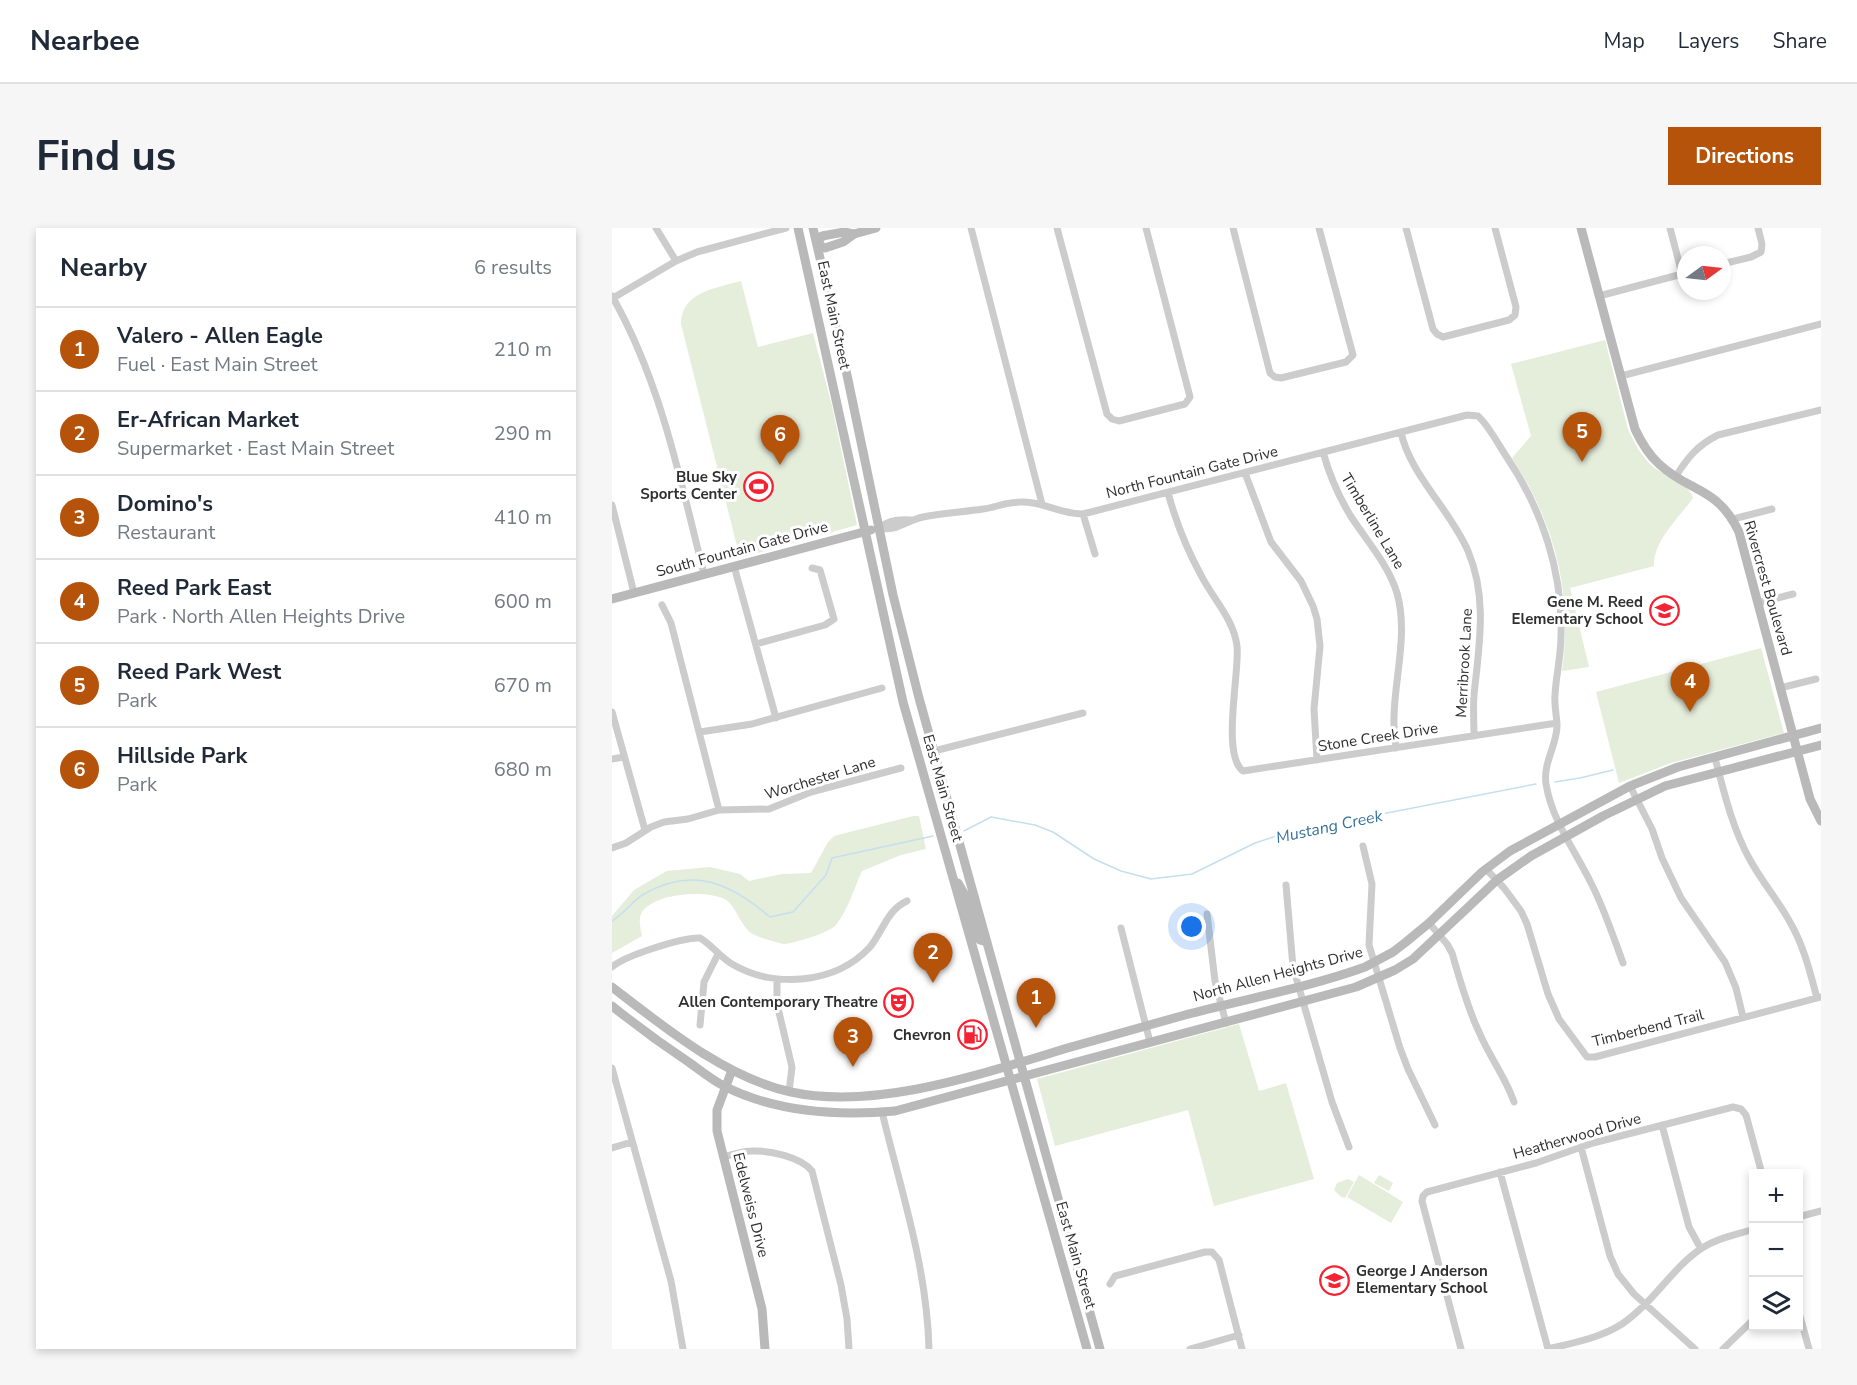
<!DOCTYPE html>
<html lang="en">
<head>
<meta charset="utf-8">
<style>
	body { margin:0; font-family:"Nunito Sans",sans-serif; background:#f6f6f7; color:#1f2937 }
	.controls { position:absolute; right:18px; bottom:18px; display:grid; overflow:hidden; border-radius:0px; box-shadow:0 3px 9px #0003 }
	.controls button { width:54px; height:54px; display:grid; place-items:center; padding:0; border:0; border-bottom:2px solid #e0e1e3; background:#fff; color:#1f2937; font:30px sans-serif }
	.compass { position:absolute; left:1065px; top:18px; width:54px; height:54px; border-radius:50%; background:#fff; box-shadow:0 3px 9px #0003; rotate:75deg }
	.you { position:absolute; left:580px; top:699px; width:21px; height:21px; margin:-15px; border:4px solid #fff; border-radius:50%; background:#1a73e8; box-shadow:0 0 0 9px #1a73e833 }
	.badge { display:grid; place-items:center; width:39px; height:39px; border-radius:50%; background:#b45309; color:#fff; font-size:20px; font-weight:700 }
	.pin { position:absolute; translate:-50% -50px; filter:drop-shadow(0 2px 3px #0008) }
	.pin::after { content:''; position:absolute; top:32px; width:21px; height:18px; background:inherit; clip-path:polygon(0 0,100% 0,50% 100%) }
	.list { margin:0; padding:0; list-style:none }
	h2 { display:flex; justify-content:space-between; align-items:center; height:78px; margin:0; padding:0 24px; font-size:26px }
	h2 small { font-size:20px; font-weight:400; color:#747a83 }
	.list li { display:grid; grid-template-columns:39px 1fr auto; gap:18px; align-items:center; box-sizing:border-box; height:84px; padding:0 24px; border-top:2px solid #e0e1e3 }
	.list b { display:block; font-size:22px; white-space:nowrap }
	.list p { margin:0; font-size:20px; white-space:nowrap; color:#747a83 }
	.list em { font-size:20px; font-style:normal; color:#747a83 }
	.icon { flex:none; width:33px; height:33px; fill:none; stroke:currentColor; stroke-width:2; stroke-linecap:round; stroke-linejoin:round }
	.map { position:relative; flex:none; width:1209px; height:1121px; overflow:hidden; border-radius:0px }
	header { display:flex; align-items:center; gap:36px; box-sizing:border-box; height:84px; padding:0 30px; background:#fff; border-bottom:2px solid #e0e1e3 }
	header strong { font-size:28px }
	nav { display:flex; gap:33px; margin-inline-start:auto; font-size:21px }
	.intro { display:flex; align-items:center; justify-content:space-between; box-sizing:border-box; height:144px; padding:0 36px }
	h1 { margin:0; font-size:42px }
	.button { padding:15px 27px; border-radius:0px; background:#b45309; color:#fff; font-size:21px; font-weight:700 }
	main { display:flex; gap:36px; padding:0 36px }
	aside { flex:1; background:#fff; border-radius:0px; box-shadow:0 3px 9px #0003 }
	.map>svg:first-child { display:block }
</style>
</head>
<body>
<header>
<strong>Nearbee</strong>
<nav><a>Map</a><a>Layers</a><a>Share</a></nav>
</header>
<div class="intro"><h1>Find us</h1><a class="button">Directions</a></div>
<main>
<aside>
<h2>Nearby<small>6 results</small></h2>
<ul class="list">
<li><span class="badge">1</span><div><b>Valero - Allen Eagle</b><p>Fuel · East Main Street</p></div><em>210 m</em></li>
<li><span class="badge">2</span><div><b>Er-African Market</b><p>Supermarket · East Main Street</p></div><em>290 m</em></li>
<li><span class="badge">3</span><div><b>Domino's</b><p>Restaurant</p></div><em>410 m</em></li>
<li><span class="badge">4</span><div><b>Reed Park East</b><p>Park · North Allen Heights Drive</p></div><em>600 m</em></li>
<li><span class="badge">5</span><div><b>Reed Park West</b><p>Park</p></div><em>670 m</em></li>
<li><span class="badge">6</span><div><b>Hillside Park</b><p>Park</p></div><em>680 m</em></li>
</ul>
</aside>
<div class="map">
<svg width="1209" height="1121" viewBox="0 0 1209 1121">
	<rect width="100%" height="100%" fill="#fff"/>
	<path fill="#e5eddb" d="M129,53L146,119L201,105L220,178L245,297L128,330L69,96C69,64 104,60 129,53Z
		M993,112L1016,201C1022,214 1029,228 1040,238C1051,247 1078,256 1081,270C1067,290 1041,313 1042,338L958,360L977,439L950,443C961,364 943,296 900,230L919,208L899,136Z
		M1149,420L1172,505L1059,535L1007,555L984,464Z
		M301,588H307L314,621L289,627L250,643C242,660 236,682 224,697C217,705 185,714 173,716C168,716 143,708 139,705C127,696 124,675 110,670C91,662 40,665 29,686C26,693 29,702 30,708L0,725V688L22,662L46,648L55,643L98,639L128,646L137,653L170,646L199,645L216,614L222,608Z
		M627,796L647,863L674,855L702,951L602,978L576,882L443,918L425,851Z
		M747,947L791,974L779,995L735,969Z
		M767,947L781,955L777,963L762,955Z
		M736,951L742,954L733,970L729,969L722,962L725,955Z"/>
	<g fill="none" stroke-linecap="round" stroke-linejoin="round">
		<path stroke="#c5dfef" stroke-width="1.5" d="M943,554L968,550L1001,542
			M352,603L379,589L423,597L441,604L482,631L509,643L539,651L580,646L643,615L677,604L924,556
			M0,693C12,686 20,673 32,666C81,638 118,655 158,689L181,684L214,647L220,630L321,608"/>
		<path stroke="#ccc" stroke-width="7" d="M44,0L64,33
			M359,0L430,276
			M445,0L495,186L500,191L507,193L573,176L578,169L534,0
			M621,0L658,145L663,149L669,150L734,134L741,127L707,0
			M794,0L821,101L825,106L831,109L897,92L903,87L904,79L883,0
			M1058,0L1070,46
			M1110,36L1139,29L1149,24L1150,16L1146,0
			M0,68C49,154 68,251 92,346
			M987,68L1074,45
			M1,70L64,33L85,24L174,0
			M1009,148L1209,96
			M789,204C797,245 839,283 856,323C876,370 867,418 862,467C861,481 862,495 862,508
			M711,224C717,246 726,267 738,287C754,312 776,336 785,365C799,415 775,468 784,520
			M633,245L659,314L689,353L701,378L705,391L708,418L702,481L705,532
			M1064,248C1076,229 1086,217 1106,207L1209,182
			M556,265C564,294 575,322 590,349C602,372 622,392 625,418C628,443 609,527 631,543L945,495
			M0,277L22,365
			M471,286L483,326
			M1121,291L1160,281
			M267,300C285,304 295,292 311,289C331,285 351,284 371,281C381,280 389,276 399,275C428,270 444,286 471,286L855,187L866,188C877,198 886,216 894,228C930,281 951,344 949,408C949,428 944,447 943,467C942,478 945,488 945,499C944,519 931,535 934,556C940,593 963,622 979,655C992,680 1001,708 1011,735
			M267,300C276,292 287,291 299,292
			M122,338L164,490
			M1146,375L1181,366
			M50,377L59,395L107,582
			M144,416L213,397L222,391L208,342L200,340
			M1168,460L1204,451
			M0,484L33,602
			M88,504L140,496L270,460
			M322,523L471,485
			M1103,530C1112,564 1120,599 1137,630C1149,653 1167,673 1179,696C1192,719 1198,744 1205,770
			M0,531L12,529
			M1018,558L1040,601L1050,630L1069,670L1113,734L1124,760L1131,789
			M751,618L760,656L757,717L788,820L796,841L823,897
			M0,620L14,615L39,599L52,594L76,591L107,582L157,581L199,564L289,540
			M874,641L892,660L909,683L915,696L936,766L947,791L975,829H983L1209,769
			M674,657L681,739L720,874L737,919
			M595,686L603,753L614,795
			M817,695L835,716L840,725C848,752 855,779 867,804C877,828 894,850 902,874
			M509,700L538,814
			M0,739C12,728 71,709 88,710C100,717 108,729 120,736C162,761 224,756 258,719C271,703 275,682 295,673
			M165,751V776L180,839L177,864
			M88,797L92,754L106,726
			M0,840L59,1053L71,1121
			M270,884C289,963 315,1039 317,1121
			M1050,897L1077,999L1089,1021
			M969,919L998,1028L1006,1046L1022,1066L1083,1121
			M0,920L20,914
			M111,929C120,927 130,923 139,923C157,922 189,929 200,943L229,1057L235,1091L237,1121
			M888,944L936,1121
			M1186,989L1209,983
			M498,1056L503,1048L593,1024H600L607,1032L630,1121
			M1186,1081L1197,1121
			M578,1121L627,1107
			M849,1121L810,973L811,968L815,964L924,935L981,915L1121,879L1129,881L1134,887L1150,946
			M936,1121C961,1115 988,1110 1010,1096C1041,1075 1061,1039 1090,1020C1105,1010 1124,1007 1142,1001
			M1111,1121L1142,1091"/>
		<path stroke="#b9b9b9" stroke-width="9" d="M186,0L291,474L475,1121
			M201,0L235,147L281,367L307,470L488,1121
			M969,0L1023,201C1029,214 1036,226 1047,236C1078,265 1105,258 1127,304L1198,571L1209,593
			M205,16L213,20L231,14L242,6L264,0
			M205,16L210,8L232,4L242,6
			M0,371L259,302
			M346,655L354,669L365,708L368,712L375,714
			M0,759C52,799 114,850 179,864C266,883 375,844 459,819C497,808 535,798 573,787C632,771 695,760 753,739L781,724L794,714L817,695L870,644L898,623L1018,558L1066,539L1209,500
			M0,778C25,798 51,817 78,835C89,843 100,852 112,858C165,885 226,888 283,883L744,759L783,742L801,731L885,652L919,628L991,588L1053,558L1209,517
			M120,842L105,882V903L150,1081L153,1121"/>
	</g>
	<defs>
		<symbol id="stadium-ring" viewBox="-11 -11 22 22"><circle r="9.5" fill="#fff" stroke="#f42232" stroke-width="1.5"/><path d="M0-5a6.5 5 0 1 0 0 10a6.5 5 0 1 0 0-10ZM-3.5-1.8h7v3.6h-7Z" fill="#f42232"/></symbol>
		<symbol id="school-ring" viewBox="-11 -11 22 22"><circle r="9.5" fill="#fff" stroke="#f42232" stroke-width="1.5"/><path d="M0-5L7-2L0 1L-7-2ZM-4 1L0 2.5L4 1V4Q0 6-4 4Z" fill="#f42232"/></symbol>
		<symbol id="theatre-ring" viewBox="-11 -11 22 22"><circle r="9.5" fill="#fff" stroke="#f42232" stroke-width="1.5"/><path d="M-5-5.5Q0-4 5-5.5V0Q5 5 0 6Q-5 5-5 0ZM-3.3-2.5H-1v1.5H-3.3ZM1-2.5H3.3v1.5H1ZM-2.8 1Q0 5.5 2.8 1Z" fill="#f42232"/></symbol>
		<symbol id="fuel-ring" viewBox="-11 -11 22 22"><circle r="9.5" fill="#fff" stroke="#f42232" stroke-width="1.5"/><path d="M-5.5-6h7V0h2V4h1.3V-2.5L3-4.5l.8-.8L6-3V5H2.5V1h-1V6h-7ZM-4.2-4.7v3.2H.2V-4.7Z" fill="#f42232"/></symbol>
	</defs>
	<g fill-rule="evenodd">
		<use href="#stadium-ring" x="130" y="242" width="33" height="33"/>
		<use href="#school-ring" x="1036" y="366" width="33" height="33"/>
		<use href="#theatre-ring" x="270" y="758" width="33" height="33"/>
		<use href="#fuel-ring" x="344" y="790" width="33" height="33"/>
		<use href="#school-ring" x="706" y="1036" width="33" height="33"/>
	</g>
	<g text-anchor="middle" stroke-width="6" stroke-linejoin="round" paint-order="stroke">
		<g font-size="15" fill="#2f2f2f" stroke="#fff">
			<text transform="translate(222 87) rotate(78)" y="5">East Main Street</text>
			<text transform="translate(580 244) rotate(-14)" y="5">North Fountain Gate Drive</text>
			<text transform="translate(761 293) rotate(59)" y="5">Timberline Lane</text>
			<text transform="translate(130 321) rotate(-15)" y="5">South Fountain Gate Drive</text>
			<text transform="translate(1156 360) rotate(74)" y="5">Rivercrest Boulevard</text>
			<text transform="translate(852 435) rotate(-87)" y="5">Merribrook Lane</text>
			<text transform="translate(766 509) rotate(-9)" y="5">Stone Creek Drive</text>
			<text transform="translate(208 550) rotate(-17)" y="5">Worchester Lane</text>
			<text transform="translate(331 560) rotate(74)" y="5">East Main Street</text>
			<text transform="translate(666 746) rotate(-15)" y="5">North Allen Heights Drive</text>
			<text transform="translate(1036 800) rotate(-14)" y="5">Timberbend Trail</text>
			<text transform="translate(965 908) rotate(-16)" y="5">Heatherwood Drive</text>
			<text transform="translate(139 977) rotate(76)" y="5">Edelweiss Drive</text>
			<text transform="translate(464 1027) rotate(74)" y="5">East Main Street</text>
		</g>
		<g font-size="15" font-weight="bold" fill="#2f2f2f" stroke="#fff" text-anchor="end">
			<text x="125" y="254">Blue Sky<tspan x="125" dy="17">Sports Center</tspan></text>
			<text x="1031" y="379">Gene M. Reed<tspan x="1031" dy="17">Elementary School</tspan></text>
			<text x="266" y="779">Allen Contemporary Theatre</text>
			<text x="339" y="812">Chevron</text>
			<text x="744" y="1048" text-anchor="start">George J Anderson<tspan x="744" dy="17">Elementary School</tspan></text>
		</g>
		<g font-size="16" font-style="italic" fill="#357298" stroke="#fff">
			<text transform="translate(717 598) rotate(-12)" y="6">Mustang Creek</text>
		</g>
	</g>
</svg>
<div class="controls">
<button>+</button>
<button>−</button>
<button><svg class="icon" aria-label="layers" viewBox="0 0 24 24"><path d="M12 4l9 5-9 5-9-5zM3 14l9 5 9-5"/></svg></button>
</div>
<svg class="compass" viewBox="-18 -18 36 36"><path d="M0-13l5 13h-10z" fill="#e53935"/><path d="M0 13l5-13h-10z" fill="#747a83"/></svg>
<div class="you"></div>
<div class="pin badge" style="left:424px;top:800px">1</div>
<div class="pin badge" style="left:321px;top:755px">2</div>
<div class="pin badge" style="left:241px;top:839px">3</div>
<div class="pin badge" style="left:1078px;top:484px">4</div>
<div class="pin badge" style="left:970px;top:234px">5</div>
<div class="pin badge" style="left:168px;top:237px">6</div>
</div>
</main>
</body>
</html>
